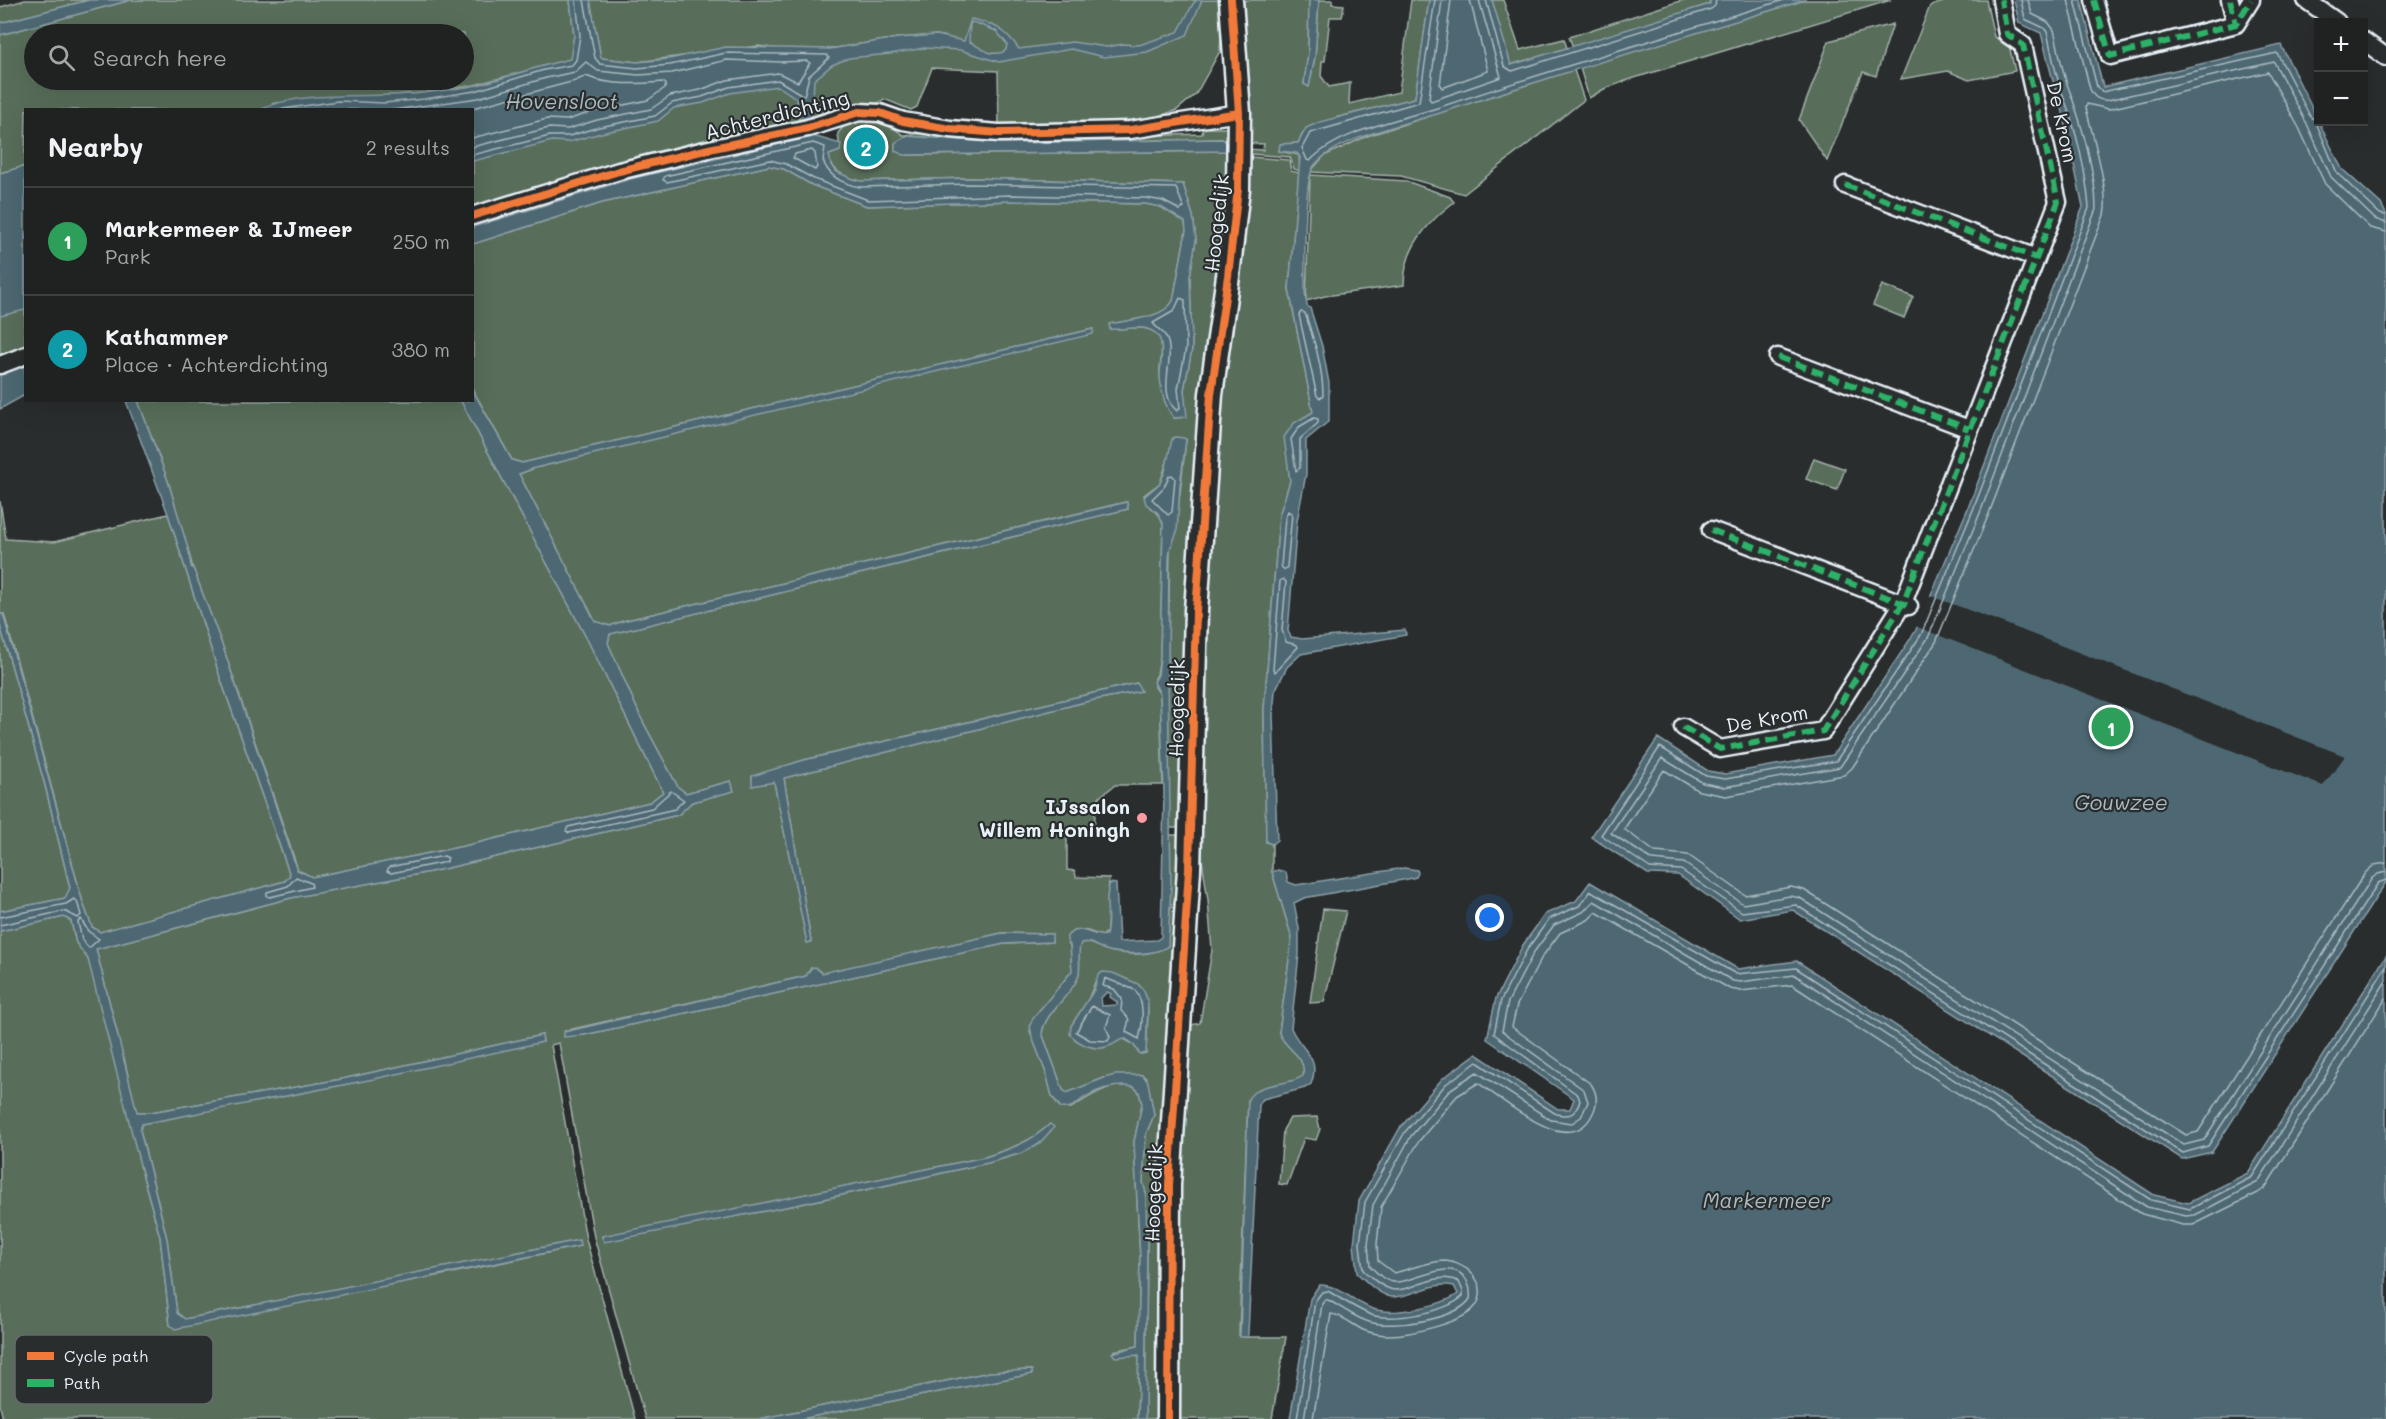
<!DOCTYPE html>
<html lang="en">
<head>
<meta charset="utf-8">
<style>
	body { margin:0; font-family:Mali,sans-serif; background:#282a2a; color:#f1f3f6 }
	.controls { position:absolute; right:18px; top:18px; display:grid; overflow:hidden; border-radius:0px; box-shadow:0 6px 24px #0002 }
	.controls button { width:54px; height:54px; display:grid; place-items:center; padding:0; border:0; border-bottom:2px solid #3d3f40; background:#202222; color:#f1f3f6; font:30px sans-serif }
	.you { position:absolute; left:1490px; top:918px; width:21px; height:21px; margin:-15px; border:4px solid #fff; border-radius:50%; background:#1a73e8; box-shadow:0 0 0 9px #1a73e833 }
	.badge { display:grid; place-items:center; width:39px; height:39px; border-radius:50%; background:#1a73e8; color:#fff; font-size:20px; font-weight:700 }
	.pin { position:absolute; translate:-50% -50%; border:3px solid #fff; box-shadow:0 2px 6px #0006 }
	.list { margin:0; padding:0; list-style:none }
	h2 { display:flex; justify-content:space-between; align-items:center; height:78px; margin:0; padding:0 24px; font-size:26px }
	h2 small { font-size:20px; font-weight:400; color:#a2a4a5 }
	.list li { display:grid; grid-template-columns:39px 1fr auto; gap:18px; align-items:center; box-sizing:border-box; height:108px; padding:0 24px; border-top:2px solid #3d3f40 }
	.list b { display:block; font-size:22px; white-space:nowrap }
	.list p { margin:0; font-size:20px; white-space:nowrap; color:#a2a4a5 }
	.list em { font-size:20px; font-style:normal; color:#a2a4a5 }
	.icon { flex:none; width:33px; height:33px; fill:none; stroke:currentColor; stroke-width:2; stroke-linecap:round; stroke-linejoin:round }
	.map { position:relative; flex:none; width:2386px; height:1419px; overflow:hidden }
	.search { position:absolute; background:#202222; box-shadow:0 6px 24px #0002; left:24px; top:24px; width:450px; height:66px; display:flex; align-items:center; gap:15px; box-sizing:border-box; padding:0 21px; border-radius:33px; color:#a2a4a5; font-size:22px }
	.panel { position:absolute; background:#202222; box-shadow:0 6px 24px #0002; left:24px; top:108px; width:450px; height:294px; border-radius:0px }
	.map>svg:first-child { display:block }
</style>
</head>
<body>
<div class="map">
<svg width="2386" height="1419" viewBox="0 0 2386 1419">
	<rect width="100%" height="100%" fill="#2a2d2e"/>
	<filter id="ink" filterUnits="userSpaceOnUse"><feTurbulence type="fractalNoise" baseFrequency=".0167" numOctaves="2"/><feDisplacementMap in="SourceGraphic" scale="12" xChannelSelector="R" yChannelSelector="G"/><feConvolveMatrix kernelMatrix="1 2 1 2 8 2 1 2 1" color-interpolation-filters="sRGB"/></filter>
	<g filter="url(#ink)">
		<path fill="#596e5a" stroke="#a0b0a9" stroke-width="1.5" fill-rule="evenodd" d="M25,0H89L0,23V7Z
			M131,0H570L574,35L571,59L474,85L423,93L274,103L262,110H26L25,166L0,173V35ZM34,34H464V80H34Z
			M590,0H1221L1222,23L1220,51L1196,94L1177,110L1142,122L999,126L998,71L932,68L917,107L911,110L884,99L876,105L855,104L848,101L838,102L829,110L812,117L651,155L473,206V125L946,37L937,35L898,38L830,49H779L758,46L637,62L601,58Z
			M1239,0H1309L1308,53L1304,84L1309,86L1315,57L1319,0H1332V4L1344,5L1342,17H1330L1325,61H1322L1321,76L1329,87L1350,83L1349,104L1399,92L1411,0H1429L1415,98L1335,118L1303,132L1298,143L1281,144L1279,151L1299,155L1300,171L1294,169L1290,157L1250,154L1246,149L1263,150L1264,144L1246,143Z
			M1492,0H1503L1520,50L1564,39L1567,48L1510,65Z
			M1683,0H1710V4L1573,47L1569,37Z
			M1805,0H1891L1631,79L1604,89L1589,98L1580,68Z
			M1950,0H1986L1994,37L2009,45L2015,71L1969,80L1948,71L1901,79L1930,6Z
			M1893,24L1876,76L1863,72L1827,161L1799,120L1829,41Z
			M1574,70L1584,100L1464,194L1401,176L1310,172L1324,156L1367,136Z
			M855,120C877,119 885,121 903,135L928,133L1024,140L1202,134L1203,128H1227L1230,132L1228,143L1222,139L1005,143L907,136L895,144V151L908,155L1231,151L1181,828H1169L1168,647L1170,549L1175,536L1186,440L1169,456L1160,483L1144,495C1149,510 1159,509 1163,523L1160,657L1157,675L1155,678V687L1160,694L1163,785H1115L1096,800L1094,830H1067V870L1075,871L1076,877L1109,878L1107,932L1102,936C1090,932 1081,926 1069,934L1068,943L1070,945L1072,971L1033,1018L1030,1031L1046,1073L1052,1096L1059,1106L1069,1109C1090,1097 1108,1081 1134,1087L1139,1092L1142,1104L1134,1142L1140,1258L1138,1346L1113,1351L1139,1356L1137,1419H800L1032,1374L1031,1370L990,1372L759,1419H645L594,1237L559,1043L551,1045L586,1239L635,1419H3L0,1406V931L64,917L71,921L76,943L88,959L118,1036L96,949L295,897L430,872L678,815L692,802L733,791L731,781L686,793L678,787L642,720L608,643L610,634L1128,509L1126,502L623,621L610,626L595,621L519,474L535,468L1093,329L522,463L512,460L473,390V244L602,203L769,166L784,169L812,185L867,206L1011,201L1146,204L1161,207L1185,222L1186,231L1173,301C1163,319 1128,320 1110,324V329C1120,329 1132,327 1143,328C1171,332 1159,356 1160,374C1161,389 1164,405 1174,418L1186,417L1184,390L1192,349L1190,276L1196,240L1193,216L1183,184L969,178L861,181C847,178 830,172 829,155L840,151L838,133L847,123ZM1136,683L1141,691L1089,701L784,778L811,942H807L774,782L753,785L752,777L804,760ZM1002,933L1051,934L1052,942L1004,944L584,1035L564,1031L806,976L811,968L822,974ZM542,1035L543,1042L141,1124L140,1130L167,1239L177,1313L185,1319L578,1241L580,1246L447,1274L170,1325L160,1237L141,1169L124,1058L136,1112H151L342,1079ZM1050,1124L1022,1153L988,1163L796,1205L604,1241L602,1237L985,1157C1010,1149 1031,1142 1050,1124Z
			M1250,157L1289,160L1291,171L1299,173L1289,289L1313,412L1295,423L1285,438L1290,481L1279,516L1264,710L1266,842L1272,844V872L1292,938L1279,1033C1285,1049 1307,1056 1304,1076L1296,1080L1259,1089L1248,1099L1239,1335L1244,1337H1286L1272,1419H1176V1213L1187,1026L1200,1023L1212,950L1208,900L1199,840L1209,506Z
			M1310,175L1406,181L1450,197L1454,202C1427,223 1404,248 1404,285L1325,296L1306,301Z
			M25,237V346L0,357V243Z
			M1882,285L1913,297L1904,318L1873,305Z
			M138,401H461L588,641L663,792L650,802L464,846L312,877L298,870L224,650L193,568L168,481Z
			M1814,458L1845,469L1837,490L1806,479Z
			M0,501L6,539L54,542L168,514L220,677L290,875L285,881L100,932L92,927L83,903L4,614H0Z
			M0,625L46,789L70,888L66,898L0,911Z
			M1169,835H1180L1177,904H1170Z
			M1170,907H1176L1158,1419H1145L1147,1246L1146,1194L1143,1182L1146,1134L1154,1115L1147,1079L1142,1075L1104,1078L1067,1093L1063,1090L1042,1033C1045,1013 1067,999 1076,981C1083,969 1077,956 1080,943C1090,940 1096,947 1106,950C1124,955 1152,957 1168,946ZM1122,978C1127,980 1136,982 1140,986C1153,997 1146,1036 1146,1053L1140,1054L1133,1044L1124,1039L1089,1046L1074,1039L1071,1026L1088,1000L1096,980Z
			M1323,909L1346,911L1324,1002L1310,1003Z
			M1317,1117L1320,1129L1316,1140L1304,1138L1287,1185L1279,1184L1283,1130L1290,1118Z"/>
		<path fill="#4d6872" stroke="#8b9fa8" stroke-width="1.5" fill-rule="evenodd" d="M89,0H131L0,35V23Z
			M570,0H590L601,58L637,62L669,59L726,47L830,49L898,38L937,35L964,41L971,19C995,24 1005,29 1019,49L1072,42L1107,47L1123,44L1139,45L1178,32L1193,4L1197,0H1202L1187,35L1147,52L1104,57L1071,49L999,62L960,50L924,48L890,54L849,58L832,65L814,80L812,117L799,119L796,98L778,86L730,93L703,103L674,108L658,121L601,133L569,142L552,141L473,161L472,110L262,109C303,89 375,99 422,93C440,91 459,89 477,85C508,77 538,66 570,59L574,35ZM973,22L996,31L1007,44L1006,50C994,59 980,48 969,41L970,24Z
			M1309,0H1319L1315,57L1309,87L1304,84L1308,53Z
			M1429,0H1492L1511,65L1710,4V0H1805C1684,37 1563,72 1443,112C1410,123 1334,138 1314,166C1303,180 1305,269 1305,292L1307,306L1310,308L1322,346L1329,383V421L1306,440V474L1297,521L1288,631L1291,637L1302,639L1405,630L1406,635L1301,654L1287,667L1275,691L1273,715L1277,840L1272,844L1266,842L1264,710L1279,516L1290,481L1284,437L1294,423L1313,412L1289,289L1300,157L1297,153L1279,151L1280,144L1298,143L1306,128L1320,122L1415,98Z
			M2014,0H2081L2103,87L2281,45L2342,169L2381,204L2386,214V882L2212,1152L2182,1159L1793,910L1740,919L1678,875L1648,874L1591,837L1658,738L1708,771L1725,774L1833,755L1915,632L1968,508L2083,207L2062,108L2057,97L2041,33L2019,23Z
			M813,136L841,144L840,151L829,155L831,165L835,171L852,179L861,181L969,178L1183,184L1193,216L1196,240L1190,276L1192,349L1184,390L1187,417L1174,418C1165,407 1161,392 1160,378C1159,360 1171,332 1143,328C1132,327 1121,330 1110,329L1109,324C1128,320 1163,319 1173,301L1186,231L1185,222L1161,207L1146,204L1011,201L867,206L812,185L784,169L769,166L602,203L473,244V227L630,179Z
			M906,136L1005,143L1222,139L1228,143V149L1225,151L904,155L895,151V143Z
			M25,166V310L0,316V173Z
			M1093,329V334L535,468L519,474L595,621L610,626L623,621L1127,502L1128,509L610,634L608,643L642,720L678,787L686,793L731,781L734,791L692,802L678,815L430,872L291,898L96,949L137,1112H151L342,1079L542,1035L543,1042L374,1079L142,1124L140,1130L167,1239L177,1313L185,1319L579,1240L580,1246L175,1329L170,1325L160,1237L141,1169L88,959L76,943L71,921L64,917L0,931V911L65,898L70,888L46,789L0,625V614H3L83,903L92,927L100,932L285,881L290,875L220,677L168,514L126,401H138L168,481L189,552L191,567L193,568L224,650L297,870L312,877L464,846L650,802L663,792L588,641L461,401L472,400L473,391L512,460L522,463Z
			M25,364V395L0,409V373Z
			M1175,437L1184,438L1186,440L1180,485L1177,532L1170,549L1169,559L1168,670L1171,887L1168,946C1154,956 1118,955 1103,949C1095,946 1090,940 1081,943C1076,954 1083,968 1077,980C1068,998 1045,1013 1042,1033L1063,1090L1067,1093L1104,1078L1115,1075H1143L1148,1082L1154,1115L1146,1134L1143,1182L1146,1193L1147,1246L1145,1419H1137L1139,1355L1115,1357L1112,1353L1138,1346L1140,1258L1134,1142L1142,1104L1139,1092L1134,1087C1118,1084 1101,1088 1087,1096C1078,1101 1073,1110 1061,1108L1052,1096L1046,1073L1032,1037L1030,1025L1033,1018L1072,971L1070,945L1067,941V936C1084,921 1090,939 1106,935C1111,918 1103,899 1110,883L1116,884L1119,942L1157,940L1161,937L1164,792L1160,694L1154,682L1158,675L1160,657L1163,523L1158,513L1146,504L1144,497L1160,483L1165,471L1172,439Z
			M1137,683L1141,691L1089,701L784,778L811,942L807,943L774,782L752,786V776L804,760Z
			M1404,868L1417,870L1418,873L1416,877L1408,879L1304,898L1294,903L1299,928V954L1291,1028C1300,1050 1322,1057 1311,1084L1305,1088L1263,1099L1259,1105L1248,1333V1337H1240L1248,1099C1258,1081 1287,1087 1303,1076C1307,1056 1285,1049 1279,1033L1292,938L1272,872L1278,870L1286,872L1288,882L1296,885Z
			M1590,882L1738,969L1797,961L2154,1195L2188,1203L2248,1173L2386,956V1419H1290L1310,1299L1319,1285C1339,1284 1354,1303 1373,1309C1393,1316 1441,1306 1458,1294L1454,1286C1431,1281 1414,1297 1393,1297C1380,1296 1366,1281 1357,1273L1354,1244L1359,1201L1400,1128L1442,1079L1476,1054L1558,1109H1570L1574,1099L1487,1039L1496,998L1523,945L1545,914L1576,901Z
			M1002,933L1052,934V942L1004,944L584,1035L564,1037V1032L806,976L811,968L815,967L822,973Z
			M1103,972L1113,973L1138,984L1144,991L1148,1003L1146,1053L1140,1054L1133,1044L1126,1039C1118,1039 1116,1044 1109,1046C1096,1052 1078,1044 1070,1034L1071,1026L1094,990L1098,975ZM1107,992L1111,994L1110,997L1117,1002V1005L1102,1006L1101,998Z
			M1050,1124L1054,1127L1039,1144L1022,1153L988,1163L796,1205L604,1242L602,1236L985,1157C1010,1149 1031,1142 1050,1124Z
			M1032,1370V1374L800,1419H759L990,1372Z"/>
		<path fill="#2a2d2e" d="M1928,595L1998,621L2345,756L2323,786L2315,783L1915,626Z"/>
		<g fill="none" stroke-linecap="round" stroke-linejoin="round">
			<path stroke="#aabac2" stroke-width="1.5" d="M1435,0L1419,102L1310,133L1302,148L1307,160L1310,161C1339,130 1401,120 1440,107C1554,69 1669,35 1784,0
				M1442,0L1429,98L1431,101L1501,77L1479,0
				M1451,0L1440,85L1442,88L1488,71L1470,0
				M1486,0L1504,66L1512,71L1711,9L1715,6L1716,0
				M2021,0L2025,19L2044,28L2047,32C2052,53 2055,75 2063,95C2076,130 2086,171 2089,208L1973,510L1921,635L1836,761L1725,779L1706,776L1660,747L1601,835L1650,868L1681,870L1742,912L1796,905L2183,1153L2208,1146L2378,883L2386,880
				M2028,0L2032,14L2048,22L2054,30C2059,50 2062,73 2070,92C2082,125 2096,174 2096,209L1980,513L1928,638L1840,767L1724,787L1703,783L1662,758L1611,833L1652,860L1684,863L1743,904L1790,896L1800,898L2184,1145L2204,1140L2372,878L2378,874L2386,872
				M2068,0L2090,89C2093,97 2099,101 2108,100L2274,62L2307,124L2331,177L2375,219L2386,223
				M2075,0L2097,87L2102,92L2277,53L2310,116L2315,120L2337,173L2380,214L2386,215
				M275,110L338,101L384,103L424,99L475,91L544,70L572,65L576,60L580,36L576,0
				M393,110L478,98L546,78L575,72L586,62L598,71L638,75L672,73L727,60L780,62L807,61L810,63L798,82L778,73L727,80L700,90L670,96L651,109L597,120L568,129L549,128L472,147
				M465,110L575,81L586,76C609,86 638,84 663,82L666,84L665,88L648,100L595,111L567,120L547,119L472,138
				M813,143L825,147L823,160C828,177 844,184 860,187L969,184L1176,188L1184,208L1180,210L1163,201L1146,198L1011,195L868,200L814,179L786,164L770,160L667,182L663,180L665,176Z
				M812,150L815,153L817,167L815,170L793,158L795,154Z
				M472,155L550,136H569L599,127L655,116L672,103L702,97L729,87L778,80L804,96L809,76L829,58L827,55L726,53L670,65L637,68L600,64L595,58L584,0
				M2386,232L2370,228L2325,184L2299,128L2268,72L2109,109L2087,104L2086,108C2092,134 2110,190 2104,215L1988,516L1936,642L1852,768L1844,775L1726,796L1699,791L1664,770L1624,829L1655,852L1688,855L1745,895L1791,887L1804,890L2186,1135L2198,1132L2365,873L2374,865L2386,863
				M1180,298L1185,300L1186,348L1178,389L1180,408L1177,411C1155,392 1177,358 1166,337C1163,331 1156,328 1153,323L1174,311Z
				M1301,312L1305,313C1314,340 1323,367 1323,396L1320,398L1317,396L1299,315Z
				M1314,418L1318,419V423L1300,439V468L1296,471L1291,439L1299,427Z
				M1172,475L1175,478L1172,512L1168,515L1152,499L1164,487L1169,476Z
				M1288,511L1292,514L1287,567L1284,570L1281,566L1285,518Z
				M1283,579L1286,582L1282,630L1286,642L1297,645L1298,647L1275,672L1273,669L1280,581Z
				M671,791L684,800L675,809L569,833L566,831L568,827L652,808Z
				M444,856L448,858L446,862L391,873L387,871L389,867Z
				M296,877L311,883L312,887L270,897L267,896V892L288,886Z
				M0,917L66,904L74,899L77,901L81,915L78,918L64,911L0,925
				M81,919L88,931L99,939L89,948L82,940L78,922Z
				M1105,978L1135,990C1145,1002 1143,1025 1139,1039L1126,1032C1127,1020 1134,1021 1121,1011L1122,999L1114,989L1103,986Z
				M1092,1006L1110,1015L1106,1027L1110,1037L1108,1041L1090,1040L1076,1032Z
				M1297,1419L1315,1301L1322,1292L1328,1291C1341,1299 1355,1308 1369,1314C1389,1323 1448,1312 1463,1296V1291L1459,1282C1435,1269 1409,1295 1390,1289C1379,1286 1371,1277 1363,1270L1360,1244L1365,1202L1405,1132L1446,1084L1477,1062L1556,1114C1570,1117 1575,1115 1580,1101L1578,1095L1494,1034L1501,1000L1528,948L1549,919L1579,906L1591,891L1736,974L1796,968L2151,1200L2190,1209L2252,1177L2386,967
				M1304,1419L1322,1304L1325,1300H1328C1341,1307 1355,1318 1369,1322C1392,1329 1456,1320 1470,1299C1471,1292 1470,1287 1467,1281C1452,1254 1412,1285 1393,1282C1384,1281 1376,1272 1370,1266L1368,1244L1373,1205L1411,1136L1451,1089L1477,1072L1551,1120L1572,1123L1581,1117L1588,1102L1584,1090L1502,1031L1508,1002L1534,952L1554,925L1583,912L1594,901L1733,981L1740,982L1795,975L2147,1207L2186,1216L2195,1215L2258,1182L2386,981
				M1313,1419L1331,1314C1342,1315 1353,1325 1363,1330C1371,1333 1382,1335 1390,1335C1409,1335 1459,1323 1472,1310C1494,1289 1468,1261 1443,1261C1427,1262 1410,1269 1394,1273L1378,1261L1377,1244L1381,1207L1419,1141L1457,1096L1478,1083C1505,1100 1569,1160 1592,1115C1598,1104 1598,1094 1591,1084L1512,1027L1517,1005L1542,957L1560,933L1588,920L1596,912L1730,989L1741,991L1792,985L2142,1214L2183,1225H2193L2258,1193L2265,1188L2386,998"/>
			<defs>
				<path id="street" d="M2094,0L2110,56L2236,24L2251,0
					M2230,0L2236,24
					M2306,0L2337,22
					M2364,41L2386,57
					M1845,185L2036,258
					M472,216L619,171L709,149L808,128L859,112L880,113L903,121L950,129L999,133L1130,130L1239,113
					M1778,357L1969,429
					M0,365L26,355
					M1711,530L1909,606
					M1683,727L1720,749L1823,731L1903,603L2058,202L2023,45L2007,34L2001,0"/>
				<path id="secondary" d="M1168,1419L1169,1185L1189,869L1196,611L1211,394L1228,276L1238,189L1239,113L1231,0"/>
			</defs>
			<use href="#street" stroke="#e8f1f8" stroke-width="21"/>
			<use href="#secondary" stroke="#e8f1f8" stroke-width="27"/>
			<use href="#street" stroke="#2a2d2e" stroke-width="16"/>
			<use href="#secondary" stroke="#2a2d2e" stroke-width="22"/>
			<path stroke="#2db169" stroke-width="6" stroke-dasharray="12 6" stroke-linecap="butt" d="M2094,0L2110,56L2236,24L2251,0
				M2230,0L2236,24
				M1845,185L2036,258
				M1778,357L1969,429
				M1711,530L1907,605
				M1683,727L1720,749L1823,731L1903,603L2058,202L2023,45L2007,34L2001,0"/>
			<defs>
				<path id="cycleway" d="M472,216L619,171L709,149L808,128L859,112L880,113L903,121L950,129L999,133L1130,130L1239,113
					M1168,1419L1169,1185L1189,869L1196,611L1211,394L1228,276L1238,189L1239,113L1231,0"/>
			</defs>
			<use href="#cycleway" stroke="#2a2d2e" stroke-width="11"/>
			<use href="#cycleway" stroke="#f17a3a" stroke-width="8"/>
		</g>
	</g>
	<circle fill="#ff9aa2" stroke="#2a2d2e" stroke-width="2" cx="1142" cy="818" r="6"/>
	<g text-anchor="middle" stroke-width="4.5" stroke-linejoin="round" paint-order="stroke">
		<g font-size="20" fill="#e8f1f8" stroke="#2a2d2e">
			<text transform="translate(777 115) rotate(-14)" y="7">Achterdichting</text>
			<text transform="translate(2062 122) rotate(78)" y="7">De Krom</text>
			<text transform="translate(1217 223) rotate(-84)" y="7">Hoogedijk</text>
			<text transform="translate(1177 708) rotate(-89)" y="7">Hoogedijk</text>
			<text transform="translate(1767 719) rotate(-10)" y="7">De Krom</text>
			<text transform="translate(1154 1193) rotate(-88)" y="7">Hoogedijk</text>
		</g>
		<g font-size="20" font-weight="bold" fill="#e8f1f8" stroke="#2a2d2e" text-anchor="end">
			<text x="1130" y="814">IJssalon<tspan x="1130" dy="23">Willem Honingh</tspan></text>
		</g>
		<g font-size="21" font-style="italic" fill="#aabac2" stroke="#2a2d2e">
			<text x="562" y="109">Hovensloot</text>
			<text x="2121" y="810">Gouwzee</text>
			<text x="1767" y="1208">Markermeer</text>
		</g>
	</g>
	<rect x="15" y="1335" width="198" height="69" rx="9" fill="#2a2d2e" stroke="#63686b" stroke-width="1.5"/>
	<rect x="27" y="1352" width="27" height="8" fill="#f17a3a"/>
	<rect x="27" y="1379" width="27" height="8" fill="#2db169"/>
	<g font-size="16" fill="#e8f1f8">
		<text x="64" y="1362">Cycle path</text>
		<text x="64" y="1389">Path</text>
	</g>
</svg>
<div class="controls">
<button>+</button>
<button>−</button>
</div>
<div class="you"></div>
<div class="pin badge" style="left:2111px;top:727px;background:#2e9e5b">1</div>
<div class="pin badge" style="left:866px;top:147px;background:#0f9aa8">2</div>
<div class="search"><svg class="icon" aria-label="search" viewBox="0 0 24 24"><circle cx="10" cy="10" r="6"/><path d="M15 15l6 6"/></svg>Search here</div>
<section class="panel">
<h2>Nearby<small>2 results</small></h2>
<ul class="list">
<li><span class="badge" style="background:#2e9e5b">1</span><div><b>Markermeer &amp; IJmeer</b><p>Park</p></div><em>250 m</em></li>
<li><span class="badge" style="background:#0f9aa8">2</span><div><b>Kathammer</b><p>Place · Achterdichting</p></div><em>380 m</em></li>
</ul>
</section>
</div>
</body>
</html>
